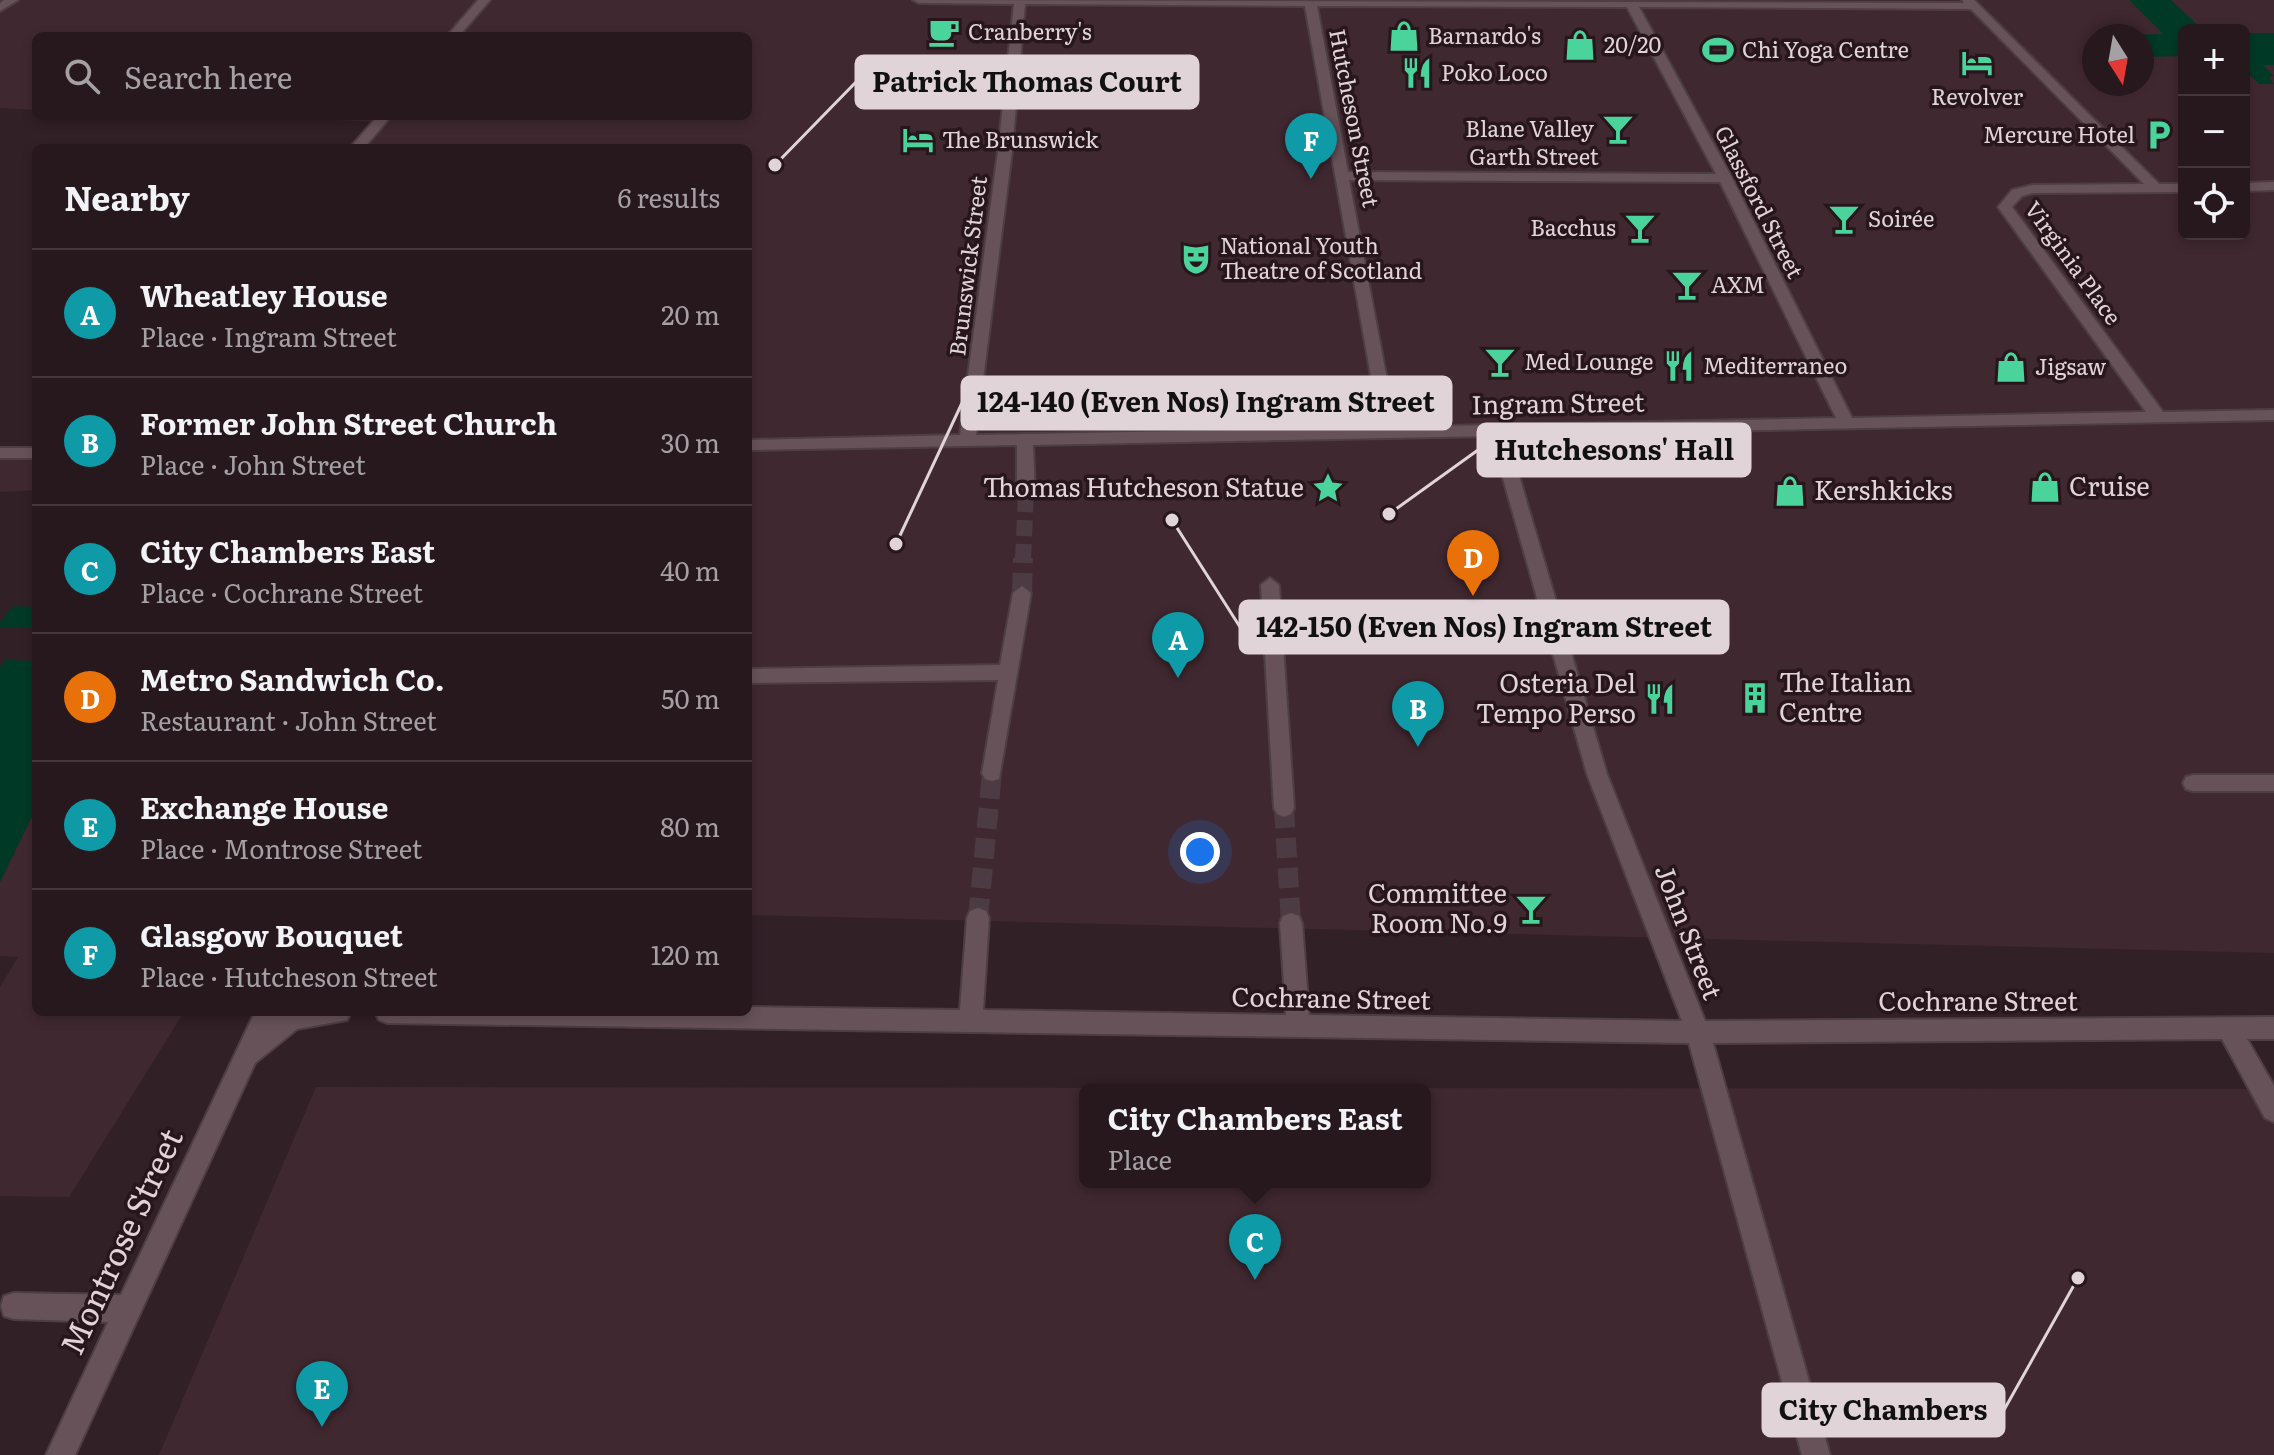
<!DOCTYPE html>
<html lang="en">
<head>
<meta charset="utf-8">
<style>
	body { margin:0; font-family:Literata,serif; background:#2e2126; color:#f1f3f6 }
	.controls { position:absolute; right:24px; top:24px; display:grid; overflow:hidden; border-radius:12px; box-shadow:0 4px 12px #0003 }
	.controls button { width:72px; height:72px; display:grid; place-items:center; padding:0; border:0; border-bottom:2px solid #42373b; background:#26181d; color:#f1f3f6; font:40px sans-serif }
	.compass { position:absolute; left:2082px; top:24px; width:72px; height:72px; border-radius:50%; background:#26181d; box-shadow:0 4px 12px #0003; rotate:169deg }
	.you { position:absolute; left:1200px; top:852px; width:28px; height:28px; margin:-20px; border:6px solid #fff; border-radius:50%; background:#1a73e8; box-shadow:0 0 0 12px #1a73e833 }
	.badge { display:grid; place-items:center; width:52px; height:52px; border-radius:50%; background:#db2777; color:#fff; font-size:26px; font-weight:700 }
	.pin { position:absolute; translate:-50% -66px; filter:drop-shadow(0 2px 4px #0008) }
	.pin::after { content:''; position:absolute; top:42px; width:28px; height:24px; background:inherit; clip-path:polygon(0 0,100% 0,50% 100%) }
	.popup { position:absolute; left:1079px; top:1084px; width:352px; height:104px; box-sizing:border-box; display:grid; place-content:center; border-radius:12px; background:#26181d; filter:drop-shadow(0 2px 6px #0005); font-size:26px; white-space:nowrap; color:#a4a0a4 }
	.popup b { font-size:30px; color:#f1f3f6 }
	.popup::after { content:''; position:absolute; left:50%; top:100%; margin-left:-16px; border:16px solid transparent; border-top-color:#26181d }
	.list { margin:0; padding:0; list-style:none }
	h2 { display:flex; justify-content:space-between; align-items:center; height:104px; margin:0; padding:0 32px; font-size:34px }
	h2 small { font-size:26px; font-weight:400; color:#a4a0a4 }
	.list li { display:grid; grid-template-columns:52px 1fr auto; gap:24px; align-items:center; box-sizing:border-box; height:128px; padding:0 32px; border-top:2px solid #42373b }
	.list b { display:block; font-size:30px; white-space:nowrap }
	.list p { margin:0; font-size:26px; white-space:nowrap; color:#a4a0a4 }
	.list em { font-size:26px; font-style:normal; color:#a4a0a4 }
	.icon { flex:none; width:44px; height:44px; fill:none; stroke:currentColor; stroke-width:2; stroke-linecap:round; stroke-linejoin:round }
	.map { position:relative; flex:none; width:2274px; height:1455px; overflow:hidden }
	.search { position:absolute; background:#26181d; box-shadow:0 4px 12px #0003; left:32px; top:32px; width:720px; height:88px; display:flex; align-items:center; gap:20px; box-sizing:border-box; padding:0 28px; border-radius:12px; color:#a4a0a4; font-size:30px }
	.panel { position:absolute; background:#26181d; box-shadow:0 4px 12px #0003; left:32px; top:144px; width:720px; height:872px; border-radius:12px }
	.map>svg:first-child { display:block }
</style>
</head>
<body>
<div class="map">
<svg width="2274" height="1455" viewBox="0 0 2274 1455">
	<rect width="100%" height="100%" fill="#322027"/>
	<path fill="#402830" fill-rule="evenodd" d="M0,0H2274V953L748,915V148H358L379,122L246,116H748V36H36V110L0,108ZM2184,30H2244V234H2184ZM2094,36H2142V84H2094Z
		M0,453H36V490L0,492Z
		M36,808V1012H184L69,1197L0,1196V987L18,957L0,956V882Z
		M316,1087L2274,1089V1455H159ZM1085,1090H1425V1182H1085Z"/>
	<path fill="#003a26" d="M2129,0H2171L2203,30H2184V56L2142,57V36H2094L2163,34Z
		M2244,33H2274V65H2263L2274,76L2269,77L2274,84H2259L2249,74H2244Z
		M13,606L36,607V628L0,627V622Z
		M5,660L36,661V808L0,882V667Z"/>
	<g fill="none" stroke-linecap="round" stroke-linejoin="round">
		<path stroke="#4c3b42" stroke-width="16" stroke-dasharray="16 8" stroke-linecap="butt" d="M1023,560L1026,493"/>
		<path stroke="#4c3b42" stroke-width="20" stroke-dasharray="20 10" stroke-linecap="butt" d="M1022,593L1023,558
			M1284,808L1291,923
			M978,918L992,773"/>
		<defs>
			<path id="minor" d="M4,0H18L0,11V3Z
				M478,0H490L459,36H447Z
				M913,0L1964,3L1962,0H1974L2159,184H2184V192L2033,193L2022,196L2012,207L2163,412L2274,410V420L1507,435L1607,774L1705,1021L2274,1017V1039H2247L2274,1086V1122L2265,1118L2222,1039L1713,1043L1830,1455H1802L1689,1043L387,1023L379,1020L375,1012H748V1007L960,1010L967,918L970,911L978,908L986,911L989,918L983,1010L1286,1015L1280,923L1283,916L1291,913L1299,916L1302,923L1309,1015L1682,1021L1587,774L1491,436L1033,445L1035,493L1026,499L1017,493V445L748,450V440L960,435L998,151L1014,4L919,3ZM1025,4L1305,6L1380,427L976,435L1012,151ZM1317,6L1627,7L1716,174L1348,172ZM1639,7L1971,9L2144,184L2033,185L2012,190L1998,207L2146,412L1852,418L1732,178ZM1349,180L1720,182L1836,418L1396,427Z
				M378,116H391L364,148H350Z
				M2274,182V190L2244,191V183Z
				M0,448H36V458H0Z
				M1270,578L1279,585L1294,808L1291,814L1284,817L1277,814L1274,808L1261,585Z
				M1022,586L1031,593L999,779L992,781L985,779L982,773L998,680L748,683V669L1000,665L1013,593Z
				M2193,775H2274V791H2193L2186,789L2183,783L2186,777Z
				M255,1012H279L277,1016L282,1012H351L347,1020L297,1029L255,1063L75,1455H46L108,1322L14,1319L4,1316L1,1306L4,1296L14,1293L121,1295Z"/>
		</defs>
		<use href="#minor" stroke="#4d3e44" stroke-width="4"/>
		<use href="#minor" fill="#68525a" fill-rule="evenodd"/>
	</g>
	<defs>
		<symbol id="cafe-bare" viewBox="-9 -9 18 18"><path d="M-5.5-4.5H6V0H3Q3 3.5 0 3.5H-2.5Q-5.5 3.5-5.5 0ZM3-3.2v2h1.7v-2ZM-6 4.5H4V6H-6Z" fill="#4ad49c" stroke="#28161d" stroke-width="2.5" paint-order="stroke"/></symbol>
		<symbol id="shop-bare" viewBox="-9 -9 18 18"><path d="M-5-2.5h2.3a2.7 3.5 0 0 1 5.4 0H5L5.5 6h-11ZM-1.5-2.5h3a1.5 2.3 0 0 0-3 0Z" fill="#4ad49c" stroke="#28161d" stroke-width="2.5" paint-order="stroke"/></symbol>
		<symbol id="stadium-bare" viewBox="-9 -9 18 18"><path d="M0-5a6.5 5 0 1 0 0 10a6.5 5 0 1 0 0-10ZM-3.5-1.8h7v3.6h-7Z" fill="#4ad49c" stroke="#28161d" stroke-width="2.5" paint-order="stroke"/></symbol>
		<symbol id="hotel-bare" viewBox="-9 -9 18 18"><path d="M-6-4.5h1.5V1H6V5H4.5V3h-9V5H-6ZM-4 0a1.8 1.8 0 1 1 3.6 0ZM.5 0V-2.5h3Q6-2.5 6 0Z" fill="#4ad49c" stroke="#28161d" stroke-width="2.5" paint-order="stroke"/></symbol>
		<symbol id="restaurant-bare" viewBox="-9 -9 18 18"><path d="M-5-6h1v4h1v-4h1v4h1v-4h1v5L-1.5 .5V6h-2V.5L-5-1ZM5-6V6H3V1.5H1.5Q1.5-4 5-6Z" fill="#4ad49c" stroke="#28161d" stroke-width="2.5" paint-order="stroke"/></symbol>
		<symbol id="bar-bare" viewBox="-9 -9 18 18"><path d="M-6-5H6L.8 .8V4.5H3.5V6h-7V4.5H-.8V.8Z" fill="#4ad49c" stroke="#28161d" stroke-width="2.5" paint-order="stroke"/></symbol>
		<symbol id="parking-bare" viewBox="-9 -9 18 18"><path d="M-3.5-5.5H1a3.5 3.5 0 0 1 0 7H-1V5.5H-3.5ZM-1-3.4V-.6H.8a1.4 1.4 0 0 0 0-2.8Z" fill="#4ad49c" stroke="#28161d" stroke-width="2.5" paint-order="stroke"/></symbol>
		<symbol id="theatre-bare" viewBox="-9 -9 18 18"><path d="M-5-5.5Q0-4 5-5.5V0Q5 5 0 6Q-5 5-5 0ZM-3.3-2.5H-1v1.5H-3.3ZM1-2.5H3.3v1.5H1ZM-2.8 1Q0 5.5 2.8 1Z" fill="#4ad49c" stroke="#28161d" stroke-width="2.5" paint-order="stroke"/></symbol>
		<symbol id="sight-bare" viewBox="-9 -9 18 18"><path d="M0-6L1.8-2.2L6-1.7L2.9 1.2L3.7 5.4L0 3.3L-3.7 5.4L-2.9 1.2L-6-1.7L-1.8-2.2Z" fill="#4ad49c" stroke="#28161d" stroke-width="2.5" paint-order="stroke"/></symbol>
		<symbol id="building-bare" viewBox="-9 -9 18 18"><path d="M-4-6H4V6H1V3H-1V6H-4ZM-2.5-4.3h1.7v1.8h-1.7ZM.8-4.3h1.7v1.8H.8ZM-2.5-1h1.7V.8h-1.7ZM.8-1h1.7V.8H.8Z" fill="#4ad49c" stroke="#28161d" stroke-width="2.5" paint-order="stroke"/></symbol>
	</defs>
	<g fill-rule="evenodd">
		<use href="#cafe-bare" x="922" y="10" width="44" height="44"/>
		<use href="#shop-bare" x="1382" y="14" width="44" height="44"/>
		<use href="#shop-bare" x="1558" y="23" width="44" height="44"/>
		<use href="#stadium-bare" x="1696" y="28" width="44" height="44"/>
		<use href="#hotel-bare" x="1955" y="41" width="44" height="44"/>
		<use href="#restaurant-bare" x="1395" y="51" width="44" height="44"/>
		<use href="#bar-bare" x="1596" y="107" width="44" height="44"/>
		<use href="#parking-bare" x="2137" y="113" width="44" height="44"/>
		<use href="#hotel-bare" x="896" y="118" width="44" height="44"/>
		<use href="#bar-bare" x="1822" y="197" width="44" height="44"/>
		<use href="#bar-bare" x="1618" y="206" width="44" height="44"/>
		<use href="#theatre-bare" x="1174" y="237" width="44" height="44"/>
		<use href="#bar-bare" x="1665" y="263" width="44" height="44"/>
		<use href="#bar-bare" x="1478" y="340" width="44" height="44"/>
		<use href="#restaurant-bare" x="1657" y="344" width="44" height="44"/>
		<use href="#shop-bare" x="1989" y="345" width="44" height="44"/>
		<use href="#shop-bare" x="2023" y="465" width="44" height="44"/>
		<use href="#sight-bare" x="1306" y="466" width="44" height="44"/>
		<use href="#shop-bare" x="1768" y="469" width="44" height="44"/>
		<use href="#building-bare" x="1733" y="676" width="44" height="44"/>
		<use href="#restaurant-bare" x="1638" y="677" width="44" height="44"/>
		<use href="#bar-bare" x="1509" y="887" width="44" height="44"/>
	</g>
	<g text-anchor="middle" stroke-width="7" stroke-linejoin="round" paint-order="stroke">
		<g font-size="22" fill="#e1d4d8" stroke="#28161d" text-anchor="start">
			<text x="968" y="40">Cranberry's</text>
			<text x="1428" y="44">Barnardo's</text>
			<text x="1604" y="53">20/20</text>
			<text x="1742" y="58">Chi Yoga Centre</text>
			<text x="1441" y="81">Poko Loco</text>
			<text x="1977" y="105" text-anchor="middle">Revolver</text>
			<text x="1594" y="137" text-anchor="end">Blane Valley</text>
			<text x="2135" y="143" text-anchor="end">Mercure Hotel</text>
			<text x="942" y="148">The Brunswick</text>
			<text x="1868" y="227">Soirée</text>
			<text x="1616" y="236" text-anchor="end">Bacchus</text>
			<text x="1220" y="254">National Youth<tspan x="1220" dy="25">Theatre of Scotland</tspan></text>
			<text x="1711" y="293">AXM</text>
			<text x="1524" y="370">Med Lounge</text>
			<text x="1703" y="374">Mediterraneo</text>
			<text x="2035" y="375">Jigsaw</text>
		</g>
		<g font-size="22" fill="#e1d4d8" stroke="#28161d">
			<text transform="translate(1354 118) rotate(79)" y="8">Hutcheson Street</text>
			<text x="1534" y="165">Garth Street</text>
			<text transform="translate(1759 202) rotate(63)" y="8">Glassford Street</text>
			<text transform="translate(2073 263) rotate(54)" y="8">Virginia Place</text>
			<text transform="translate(968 266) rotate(-83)" y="8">Brunswick Street</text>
		</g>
		<g font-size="26" fill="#e1d4d8" stroke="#28161d">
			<text transform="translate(1558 404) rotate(-1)" y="9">Ingram Street</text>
			<text transform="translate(1688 932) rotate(69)" y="9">John Street</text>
			<text transform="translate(1331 999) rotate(1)" y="9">Cochrane Street</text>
			<text x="1978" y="1011">Cochrane Street</text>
		</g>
		<g font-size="26" fill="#e1d4d8" stroke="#28161d" text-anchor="start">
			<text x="2069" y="496">Cruise</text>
			<text x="1304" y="497" text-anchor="end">Thomas Hutcheson Statue</text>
			<text x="1814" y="500">Kershkicks</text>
			<text x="1779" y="692">The Italian<tspan x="1779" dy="30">Centre</tspan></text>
			<text x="1636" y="693" text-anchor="end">Osteria Del<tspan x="1636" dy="30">Tempo Perso</tspan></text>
			<text x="1507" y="903" text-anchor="end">Committee<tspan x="1507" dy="30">Room No.9</tspan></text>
		</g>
		<g font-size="32" fill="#e1d4d8" stroke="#28161d">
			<text transform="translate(122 1242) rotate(-65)" y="11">Montrose Street</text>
		</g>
	</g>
	<path fill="none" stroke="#e1d4d8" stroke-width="3" d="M775 165L856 82M896 544L962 403M1389 514L1478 450M1172 520L1240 627M2078 1278L2004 1410"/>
	<g fill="#e1d4d8" stroke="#28161d" stroke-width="3">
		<circle cx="775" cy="165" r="8"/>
		<circle cx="896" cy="544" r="8"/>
		<circle cx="1389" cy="514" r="8"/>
		<circle cx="1172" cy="520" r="8"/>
		<circle cx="2078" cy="1278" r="8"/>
	</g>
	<g fill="#e1d4d8" stroke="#e1d4d8" stroke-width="3">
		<rect x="856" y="56" width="342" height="52" rx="8"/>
		<rect x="962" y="377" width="489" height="52" rx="8"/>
		<rect x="1478" y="424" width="272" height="52" rx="8"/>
		<rect x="1240" y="601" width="488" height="52" rx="8"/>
		<rect x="1763" y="1384" width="241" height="52" rx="8"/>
	</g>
	<g font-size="28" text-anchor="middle" font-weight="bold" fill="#111">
		<text x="1027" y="92">Patrick Thomas Court</text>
		<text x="1206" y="412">124-140 (Even Nos) Ingram Street</text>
		<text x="1614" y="460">Hutchesons' Hall</text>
		<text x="1484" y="637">142-150 (Even Nos) Ingram Street</text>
		<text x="1883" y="1420">City Chambers</text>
	</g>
</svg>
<div class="controls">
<button>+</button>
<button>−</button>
<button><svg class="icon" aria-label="locate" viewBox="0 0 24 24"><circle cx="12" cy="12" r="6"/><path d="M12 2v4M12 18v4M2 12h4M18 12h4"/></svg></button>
</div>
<svg class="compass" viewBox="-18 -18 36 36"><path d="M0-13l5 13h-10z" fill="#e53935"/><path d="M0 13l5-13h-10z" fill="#a4a0a4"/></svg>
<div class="you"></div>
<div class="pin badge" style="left:1178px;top:678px;background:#0f9aa8">A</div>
<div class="pin badge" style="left:1418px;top:747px;background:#0f9aa8">B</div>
<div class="pin badge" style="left:1255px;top:1280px;background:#0f9aa8">C</div>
<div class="popup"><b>City Chambers East</b>Place</div>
<div class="pin badge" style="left:1473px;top:596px;background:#e8710a">D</div>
<div class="pin badge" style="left:322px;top:1427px;background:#0f9aa8">E</div>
<div class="pin badge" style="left:1311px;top:179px;background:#0f9aa8">F</div>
<div class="search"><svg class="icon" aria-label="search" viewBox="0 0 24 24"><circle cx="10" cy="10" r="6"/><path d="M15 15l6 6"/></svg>Search here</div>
<section class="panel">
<h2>Nearby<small>6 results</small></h2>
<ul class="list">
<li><span class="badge" style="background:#0f9aa8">A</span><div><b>Wheatley House</b><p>Place · Ingram Street</p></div><em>20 m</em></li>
<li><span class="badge" style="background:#0f9aa8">B</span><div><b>Former John Street Church</b><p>Place · John Street</p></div><em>30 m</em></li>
<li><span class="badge" style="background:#0f9aa8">C</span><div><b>City Chambers East</b><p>Place · Cochrane Street</p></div><em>40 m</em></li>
<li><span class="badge" style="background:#e8710a">D</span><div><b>Metro Sandwich Co.</b><p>Restaurant · John Street</p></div><em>50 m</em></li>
<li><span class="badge" style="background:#0f9aa8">E</span><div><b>Exchange House</b><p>Place · Montrose Street</p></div><em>80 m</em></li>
<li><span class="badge" style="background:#0f9aa8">F</span><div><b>Glasgow Bouquet</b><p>Place · Hutcheson Street</p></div><em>120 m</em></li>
</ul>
</section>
</div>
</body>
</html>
